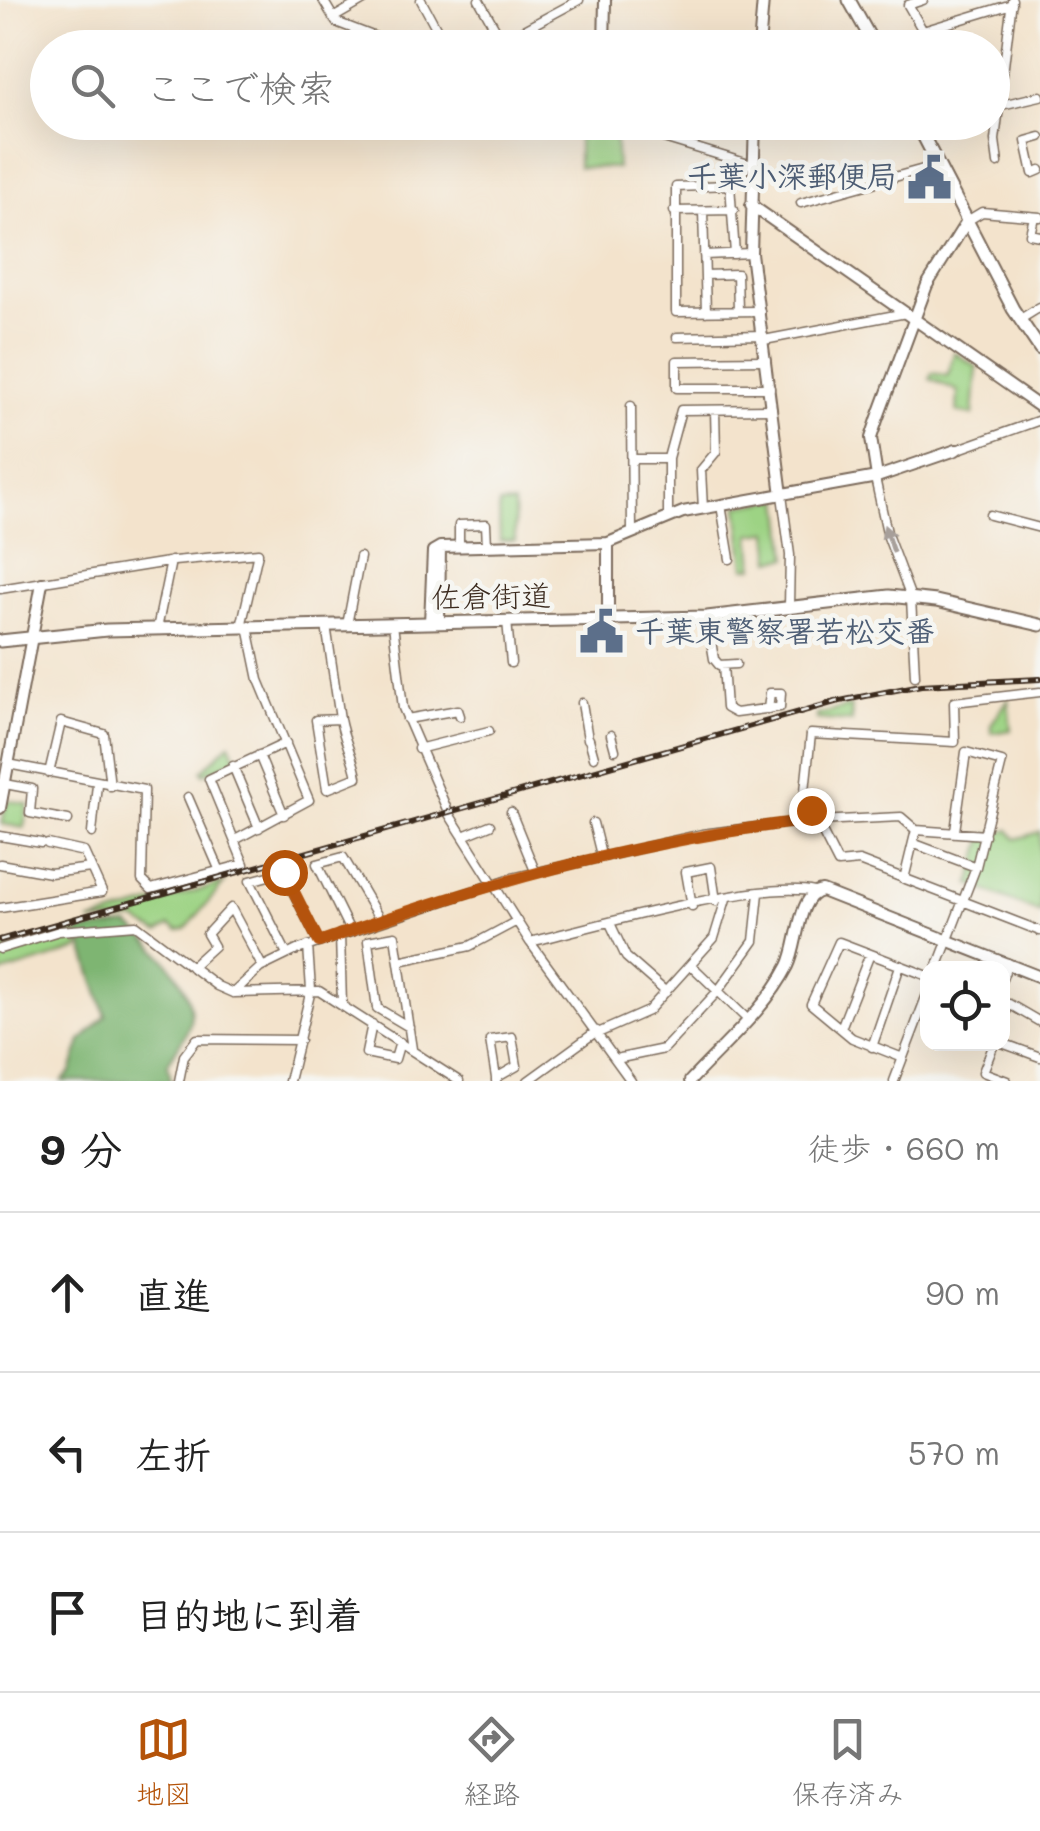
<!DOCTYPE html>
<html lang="ja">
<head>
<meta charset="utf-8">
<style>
	body { margin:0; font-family:Mali,"Klee One",sans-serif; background:#f2f2f2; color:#222 }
	.controls { position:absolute; right:30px; bottom:30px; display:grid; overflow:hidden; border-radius:20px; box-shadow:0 10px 40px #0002 }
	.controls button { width:90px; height:90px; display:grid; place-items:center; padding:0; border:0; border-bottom:2px solid #e0e0e0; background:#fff; color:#222; font:50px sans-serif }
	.stop { position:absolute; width:30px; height:30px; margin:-22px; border:8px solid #b45309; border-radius:50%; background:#fff }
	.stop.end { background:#b45309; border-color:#fff; box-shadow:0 2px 10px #0008 }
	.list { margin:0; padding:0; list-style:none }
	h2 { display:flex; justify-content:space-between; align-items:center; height:130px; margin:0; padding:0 40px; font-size:42px }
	h2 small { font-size:32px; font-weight:400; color:#767676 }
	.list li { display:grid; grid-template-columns:65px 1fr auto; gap:30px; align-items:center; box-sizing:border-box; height:160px; padding:0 40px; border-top:2px solid #e0e0e0 }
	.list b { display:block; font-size:38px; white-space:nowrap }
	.list em { font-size:32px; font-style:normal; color:#767676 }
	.icon { flex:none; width:55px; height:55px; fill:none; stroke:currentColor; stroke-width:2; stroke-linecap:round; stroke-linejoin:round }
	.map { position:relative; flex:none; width:1040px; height:1081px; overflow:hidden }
	.search { position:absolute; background:#fff; box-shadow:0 10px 40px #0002; left:30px; right:30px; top:30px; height:110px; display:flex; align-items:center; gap:25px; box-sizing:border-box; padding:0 35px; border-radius:55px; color:#767676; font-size:38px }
	.sheet { height:610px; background:#fff }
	nav { display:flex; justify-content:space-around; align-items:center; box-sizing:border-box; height:140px; border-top:2px solid #e0e0e0; background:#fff; font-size:28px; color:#767676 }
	nav a { display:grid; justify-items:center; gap:5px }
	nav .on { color:#b45309 }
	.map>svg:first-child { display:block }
</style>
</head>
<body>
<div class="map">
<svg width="1040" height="1081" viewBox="0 0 1040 1081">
	<rect width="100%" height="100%" fill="#f6f6f2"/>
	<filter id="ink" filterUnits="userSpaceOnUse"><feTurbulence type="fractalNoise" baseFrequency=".01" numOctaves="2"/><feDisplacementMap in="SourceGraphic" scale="20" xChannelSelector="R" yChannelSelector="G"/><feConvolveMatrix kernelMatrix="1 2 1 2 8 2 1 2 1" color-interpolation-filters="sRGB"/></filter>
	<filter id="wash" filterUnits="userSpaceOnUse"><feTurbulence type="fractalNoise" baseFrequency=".0048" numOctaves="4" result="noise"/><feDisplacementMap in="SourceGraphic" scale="40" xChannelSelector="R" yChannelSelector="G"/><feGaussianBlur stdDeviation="2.25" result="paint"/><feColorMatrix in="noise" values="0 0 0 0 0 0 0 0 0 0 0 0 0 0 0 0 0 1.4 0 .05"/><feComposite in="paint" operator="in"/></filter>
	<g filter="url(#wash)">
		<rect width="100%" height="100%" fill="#f3e3cc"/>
		<path fill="#9dd384" stroke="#6c7e51" stroke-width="2.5" d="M578,125L615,135L617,168L578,167Z
			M954,352L977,367L973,415L957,412L958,391L930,379L932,373L948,376Z
			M781,499L788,558L772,560L769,532L751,534L754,567L745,568L738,506Z
			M514,504L515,541H500L499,505Z
			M1008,700L1011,730L992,733L991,724Z
			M851,706L852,722L817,719V715Z
			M230,743L237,759L204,774L202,771Z
			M7,800L28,804L24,828L2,824Z
			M1009,830L1016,839L1040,832V913L970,884L985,835Z
			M224,883L186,929L178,931L170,926L158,933L135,920L89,922Z
			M74,932L80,949L0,974V950Z"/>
		<path fill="#7eb572" stroke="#5c7048" stroke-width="2.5" d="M128,925C155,944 196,986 190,1022C187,1036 174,1051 168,1064L171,1081H62L71,1072L81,1041L106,1016L78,932Z"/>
	</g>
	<g filter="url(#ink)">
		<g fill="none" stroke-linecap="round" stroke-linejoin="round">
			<defs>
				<path id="street" d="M323,0L336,22L404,48
					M421,0L447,48
					M479,0L502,41
					M923,0L908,5L923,31L1012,4
					M333,18L364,0
					M490,48L579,0
					M997,106L1040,96
					M611,122L752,165
					M271,127V122
					M921,132L946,122
					M1040,137L1026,141L1033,173L1040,170
					M998,163L995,140L1012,0
					M801,203L938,165
					M674,211L734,210
					M703,211L706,312
					M1034,217L1030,234L1040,236
					M967,221L982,212L1040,217
					M735,254L730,185L676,187V312L760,311
					M704,255L751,253
					M705,275L737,274L738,311
					M1019,320L1040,307
					M677,337L763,335
					M764,340L906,313
					M766,360L677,361V388H770
					M631,406L632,532
					M956,450L1040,420
					M632,459H668
					M875,478L888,537L911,598L915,676
					M782,495L790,555L789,606
					M721,505L730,559
					M703,509L701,470L716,452L715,410
					M990,515L1040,528
					M668,517V458L681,410L772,409
					M459,546V525L486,524L487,546
					M0,589L174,561L258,553L241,627
					M707,617L714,659L719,665L736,664
					M507,621L511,663
					M393,624L403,708L449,814L530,942L631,1081
					M326,625L340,719C343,738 353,756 357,777L327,789L316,720L340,719
					M347,625L360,557
					M157,629L171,561
					M723,665L726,708L735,713L780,707L781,693H770L768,709
					M582,703L588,739
					M407,719L458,710L460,716
					M611,735L615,750
					M589,739L594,757
					M418,749L489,731
					M259,755L284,815
					M8,764L144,790L142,880L151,889L244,864L209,779L286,743
					M233,766L259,828
					M49,773L61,722L104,734L110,786
					M0,783L32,789L30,813L68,820
					M188,797L220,871
					M803,804L811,810L838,863L859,861L1040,931
					M511,812L535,871
					M818,821L901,817L916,830
					M593,823L601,855
					M92,833L97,784
					M0,836L41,843
					M463,836L490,825
					M235,840L309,800L259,680L248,627
					M915,844L976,867
					M0,864L50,873L91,868
					M904,879L916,830L985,835
					M692,906L686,872L711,867L716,901
					M0,908L102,892L84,852L48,844
					M610,923L626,957L666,992
					M350,931L317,864L343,857L380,920
					M340,934L342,1005
					M530,942C591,927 761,879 814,892
					M0,949L59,931L136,925L217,986L233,993L319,991L459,1081
					M287,954L250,881L283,872L319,942
					M399,961L470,946L517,921
					M692,966L747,1019
					M191,967L214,946L207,934L231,908L262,966
					M937,968L976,867L1002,762L966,752L955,831
					M1002,979L1008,963
					M233,993L260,968L297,950L512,878L702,834L796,822L802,819L811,734L955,742L954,702L1040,692
					M1002,1022L1009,1004L1040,1022
					M372,1024L366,1053L395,1059L400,1042
					M409,1027L377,1008L368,941L395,936L412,1049
					M841,1028L870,954
					M598,1033L648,1011L714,938L726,899
					M1002,1043L1040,1057
					M994,1044L983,1072L1007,1081
					M872,1047L900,966
					M903,1058L852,1038L811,1004L839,942L928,976
					M616,1059L664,1049L718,991L754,941L759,893
					M496,1078L517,1066L512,1037L490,1040L496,1078V1081
					M179,1081L184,1056L197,1039L300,1040
					M289,1081L311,990L308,946
					M528,1081L597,1031
					M894,1081L928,992"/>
				<path id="secondary" d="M604,48L605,0
					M759,48L763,0
					M755,122L751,253L782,495
					M751,205L1040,407
					M877,477L871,438L877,420L927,285L967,221
					M440,547L608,543L683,512L877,477L956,450
					M608,619V543
					M430,623L433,551L440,547
					M439,623L440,547
					M0,808L42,583
					M690,1081C723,1045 766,1009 788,966C799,945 797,894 822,891L1040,977"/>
				<path id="primary" d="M849,0L876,48
					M916,122L1013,309L1040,349
					M0,641L107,630L707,617L889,596L936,601L1040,625"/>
			</defs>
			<use href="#street" stroke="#7b6b5b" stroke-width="11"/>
			<use href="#secondary" stroke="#7b6b5b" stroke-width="14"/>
			<use href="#primary" stroke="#7b6b5b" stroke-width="15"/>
			<use href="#street" stroke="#fff" stroke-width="8"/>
			<use href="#secondary" stroke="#fff" stroke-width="10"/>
			<use href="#primary" stroke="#fff" stroke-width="11"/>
			<defs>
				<path id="rail" d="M0,940L835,702L921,685L1040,679"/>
			</defs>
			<use href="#rail" stroke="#3b2a1e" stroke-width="6"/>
			<use href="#rail" stroke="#f6f6f2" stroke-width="2.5" stroke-dasharray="8" stroke-linecap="butt"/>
		</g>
		<defs><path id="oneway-solid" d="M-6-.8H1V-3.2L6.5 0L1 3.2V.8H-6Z" transform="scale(2.5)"/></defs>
		<use fill="#a79f9a" href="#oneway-solid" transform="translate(889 539) rotate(-109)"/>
	</g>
	<g fill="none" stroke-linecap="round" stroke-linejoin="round" filter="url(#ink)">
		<path stroke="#b45309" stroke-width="12" d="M284,872L319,942C475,886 632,842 796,822L802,819V804L811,810"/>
	</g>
	<defs>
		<symbol id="civic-bare" viewBox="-9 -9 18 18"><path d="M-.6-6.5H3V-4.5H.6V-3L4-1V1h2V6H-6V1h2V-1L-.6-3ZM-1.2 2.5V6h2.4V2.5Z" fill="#5c6f8a" stroke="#f6f6f2" stroke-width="2.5" paint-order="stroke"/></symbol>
	</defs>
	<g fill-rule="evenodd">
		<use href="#civic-bare" x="898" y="146" width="63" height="63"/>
		<use href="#civic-bare" x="570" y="600" width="63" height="63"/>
	</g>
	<g text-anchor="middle" stroke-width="9" stroke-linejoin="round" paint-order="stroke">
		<g font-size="30" font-weight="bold" fill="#4e5e75" stroke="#f6f6f2" text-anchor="end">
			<text x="897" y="187">千葉小深郵便局</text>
			<text x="635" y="642" text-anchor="start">千葉東警察署若松交番</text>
		</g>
		<g font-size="30" fill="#3b2a1e" stroke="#f6f6f2">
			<text transform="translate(491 597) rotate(-1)" y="10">佐倉街道</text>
		</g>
	</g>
</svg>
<div class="controls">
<button><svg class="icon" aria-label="locate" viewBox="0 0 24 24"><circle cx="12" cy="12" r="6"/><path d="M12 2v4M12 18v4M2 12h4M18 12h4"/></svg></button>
</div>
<div class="stop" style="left:284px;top:872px"></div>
<div class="stop end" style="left:811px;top:810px"></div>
<div class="search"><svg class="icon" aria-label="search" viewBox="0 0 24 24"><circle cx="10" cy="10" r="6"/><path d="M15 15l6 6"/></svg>ここで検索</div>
</div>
<section class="sheet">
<h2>9 分<small>徒歩 · 660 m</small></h2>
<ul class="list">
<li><svg class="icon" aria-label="ahead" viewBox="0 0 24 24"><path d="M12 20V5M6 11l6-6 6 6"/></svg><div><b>直進</b></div><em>90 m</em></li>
<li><svg class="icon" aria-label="left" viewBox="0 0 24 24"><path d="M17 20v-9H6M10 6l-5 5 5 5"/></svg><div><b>左折</b></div><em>570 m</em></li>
<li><svg class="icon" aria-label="arrive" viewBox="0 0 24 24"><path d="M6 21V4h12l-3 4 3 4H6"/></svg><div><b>目的地に到着</b></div></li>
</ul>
</section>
<nav>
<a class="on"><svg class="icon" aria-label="map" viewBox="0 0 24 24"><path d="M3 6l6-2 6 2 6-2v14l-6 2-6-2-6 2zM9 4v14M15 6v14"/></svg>地図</a>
<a><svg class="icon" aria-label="directions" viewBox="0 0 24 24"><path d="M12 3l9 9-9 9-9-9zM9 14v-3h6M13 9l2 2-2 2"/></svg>経路</a>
<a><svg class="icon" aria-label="saved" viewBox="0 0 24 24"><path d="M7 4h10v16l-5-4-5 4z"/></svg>保存済み</a>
</nav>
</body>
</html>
